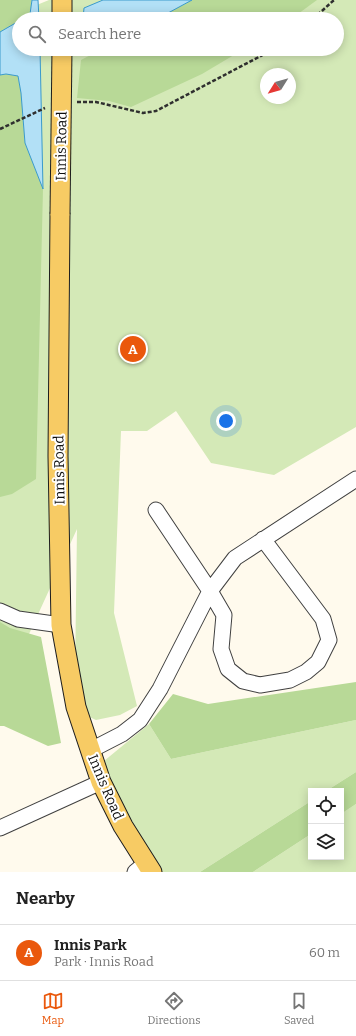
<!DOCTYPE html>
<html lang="en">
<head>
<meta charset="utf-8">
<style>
	body { margin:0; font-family:Bitter,serif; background:#f6f6f6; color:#222 }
	.controls { position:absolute; right:12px; bottom:12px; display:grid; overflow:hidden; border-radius:0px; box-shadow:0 2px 10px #0003 }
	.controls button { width:36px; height:36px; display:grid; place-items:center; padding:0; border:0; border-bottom:1px solid #e0e0e0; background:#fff; color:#222; font:20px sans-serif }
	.compass { position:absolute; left:260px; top:68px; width:36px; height:36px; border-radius:50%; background:#fff; box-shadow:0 2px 10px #0003; rotate:233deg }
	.you { position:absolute; left:226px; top:421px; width:14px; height:14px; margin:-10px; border:3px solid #fff; border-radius:50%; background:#1a73e8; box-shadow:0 0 0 6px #1a73e833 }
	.badge { display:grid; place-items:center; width:26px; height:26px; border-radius:50%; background:#ea580c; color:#fff; font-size:13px; font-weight:700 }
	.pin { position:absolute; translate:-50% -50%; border:2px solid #fff; box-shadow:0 1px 4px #0006 }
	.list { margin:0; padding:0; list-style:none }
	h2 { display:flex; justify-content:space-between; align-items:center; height:52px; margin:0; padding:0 16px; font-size:17px }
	h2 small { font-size:13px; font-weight:400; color:#767676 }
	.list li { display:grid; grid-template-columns:26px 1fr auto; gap:12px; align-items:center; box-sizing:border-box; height:56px; padding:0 16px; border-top:1px solid #e0e0e0 }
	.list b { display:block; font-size:15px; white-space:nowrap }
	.list p { margin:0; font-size:13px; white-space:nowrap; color:#767676 }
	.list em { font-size:13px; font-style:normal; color:#767676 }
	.icon { flex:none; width:22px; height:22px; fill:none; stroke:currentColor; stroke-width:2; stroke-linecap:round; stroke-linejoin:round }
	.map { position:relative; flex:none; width:356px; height:872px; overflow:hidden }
	.search { position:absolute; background:#fff; box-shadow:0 2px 10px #0003; left:12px; right:12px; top:12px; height:44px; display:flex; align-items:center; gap:10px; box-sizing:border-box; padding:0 14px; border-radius:22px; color:#767676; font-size:15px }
	.sheet { height:108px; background:#fff }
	nav { display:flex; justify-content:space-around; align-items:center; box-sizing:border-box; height:56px; border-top:1px solid #e0e0e0; background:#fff; font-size:11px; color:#767676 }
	nav a { display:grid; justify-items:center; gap:2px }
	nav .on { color:#ea580c }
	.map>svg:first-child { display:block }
</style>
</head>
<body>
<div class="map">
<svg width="356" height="872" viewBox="0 0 356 872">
	<rect width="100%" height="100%" fill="#fffaed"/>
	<path fill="#d4e9b7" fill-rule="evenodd" d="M49,0H356V427L274,475L211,463L176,411L147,431H121L114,613L137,706L120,715L96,720L85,715L75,673L77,529L3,691L0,694V20ZM19,19H337V49H19ZM266,74H290V98H266Z
		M356,720V772L326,791H311V801L200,872H159L132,828L105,771L104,761L149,724L171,759Z
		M356,804V872H253L311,834V857H341V814Z"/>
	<path fill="#b8d997" d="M0,0H32L30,14L22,19H19V21L0,32Z
		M192,0H317L291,19H157Z
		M102,49H244L202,74L131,107L109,101L77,98L81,60Z
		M6,74L18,76L21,93L25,143L43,189L36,479L12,494L0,497V75Z
		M0,622L10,628L41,637L61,743L48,746L4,726H0Z
		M356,682V720L171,759L149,724L173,694L208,704Z
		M356,772V804L341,814V791H326Z
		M311,801V834L253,872H200Z"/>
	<path fill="#b2e0f6" stroke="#3a9acc" d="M32,0H38L39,19H22L30,14Z
		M103,0H192L157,19H83L84,8Z
		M19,21V49H40L43,189L25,143L21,93L18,76L6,74L0,75V32Z"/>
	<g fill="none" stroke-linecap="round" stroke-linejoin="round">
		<defs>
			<path id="minor" d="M156,510L210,591L224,615L221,649L228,669L243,681L260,685L290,680L306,672L318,662L329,640L323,619L263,539
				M0,611L18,619L61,625
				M91,750L122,734L140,720L160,689L210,591L235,558L356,479
				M0,828L101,782
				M135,872L146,863"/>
			<path id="major" d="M62,19V0
				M60,214L58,456L61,625L76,707L101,782L123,826L152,872"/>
		</defs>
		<use href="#minor" stroke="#404040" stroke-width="17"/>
		<use href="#major" stroke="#1e1e1e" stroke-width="21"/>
		<path stroke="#2f2f2f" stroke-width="2.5" stroke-dasharray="4 2" stroke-linecap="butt" d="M313,19L334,0
			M77,102H96L143,113L156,111L274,49
			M0,129L45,108"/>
		<use href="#minor" stroke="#fff" stroke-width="15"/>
		<use href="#major" stroke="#f7cb64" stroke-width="19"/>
		<defs>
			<path id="major-bridge" d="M60,214L62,49"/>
		</defs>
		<use href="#major-bridge" stroke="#1e1e1e" stroke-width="21" stroke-linecap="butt"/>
		<use href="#major-bridge" stroke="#f7cb64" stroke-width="19"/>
	</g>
	<g text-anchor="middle" stroke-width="4" stroke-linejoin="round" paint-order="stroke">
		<g font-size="14" fill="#0d0d0d" stroke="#fff">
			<text transform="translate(61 146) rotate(-89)" y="5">Innis Road</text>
			<text transform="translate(59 470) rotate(-91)" y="5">Innis Road</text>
			<text transform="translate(106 787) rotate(67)" y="5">Innis Road</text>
		</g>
	</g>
</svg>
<div class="controls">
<button><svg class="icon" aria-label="locate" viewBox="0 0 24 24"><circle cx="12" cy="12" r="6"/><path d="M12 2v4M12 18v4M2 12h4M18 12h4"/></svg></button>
<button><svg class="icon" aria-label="layers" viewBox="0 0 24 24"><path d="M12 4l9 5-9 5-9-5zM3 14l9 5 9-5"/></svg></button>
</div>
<svg class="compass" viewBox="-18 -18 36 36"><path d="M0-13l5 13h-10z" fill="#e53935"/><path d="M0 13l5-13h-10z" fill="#767676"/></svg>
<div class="you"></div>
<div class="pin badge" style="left:133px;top:349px">A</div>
<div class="search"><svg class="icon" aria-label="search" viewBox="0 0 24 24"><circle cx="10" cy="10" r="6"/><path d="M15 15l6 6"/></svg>Search here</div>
</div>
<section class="sheet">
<h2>Nearby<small></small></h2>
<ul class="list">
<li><span class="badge">A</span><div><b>Innis Park</b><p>Park · Innis Road</p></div><em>60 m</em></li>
</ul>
</section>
<nav>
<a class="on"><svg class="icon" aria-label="map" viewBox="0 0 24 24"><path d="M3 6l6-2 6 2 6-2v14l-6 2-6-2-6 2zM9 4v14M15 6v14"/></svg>Map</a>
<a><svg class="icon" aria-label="directions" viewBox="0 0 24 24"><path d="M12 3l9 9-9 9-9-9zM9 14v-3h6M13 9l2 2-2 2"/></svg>Directions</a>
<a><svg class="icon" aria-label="saved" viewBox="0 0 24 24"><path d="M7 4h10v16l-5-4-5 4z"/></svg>Saved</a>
</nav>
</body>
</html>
